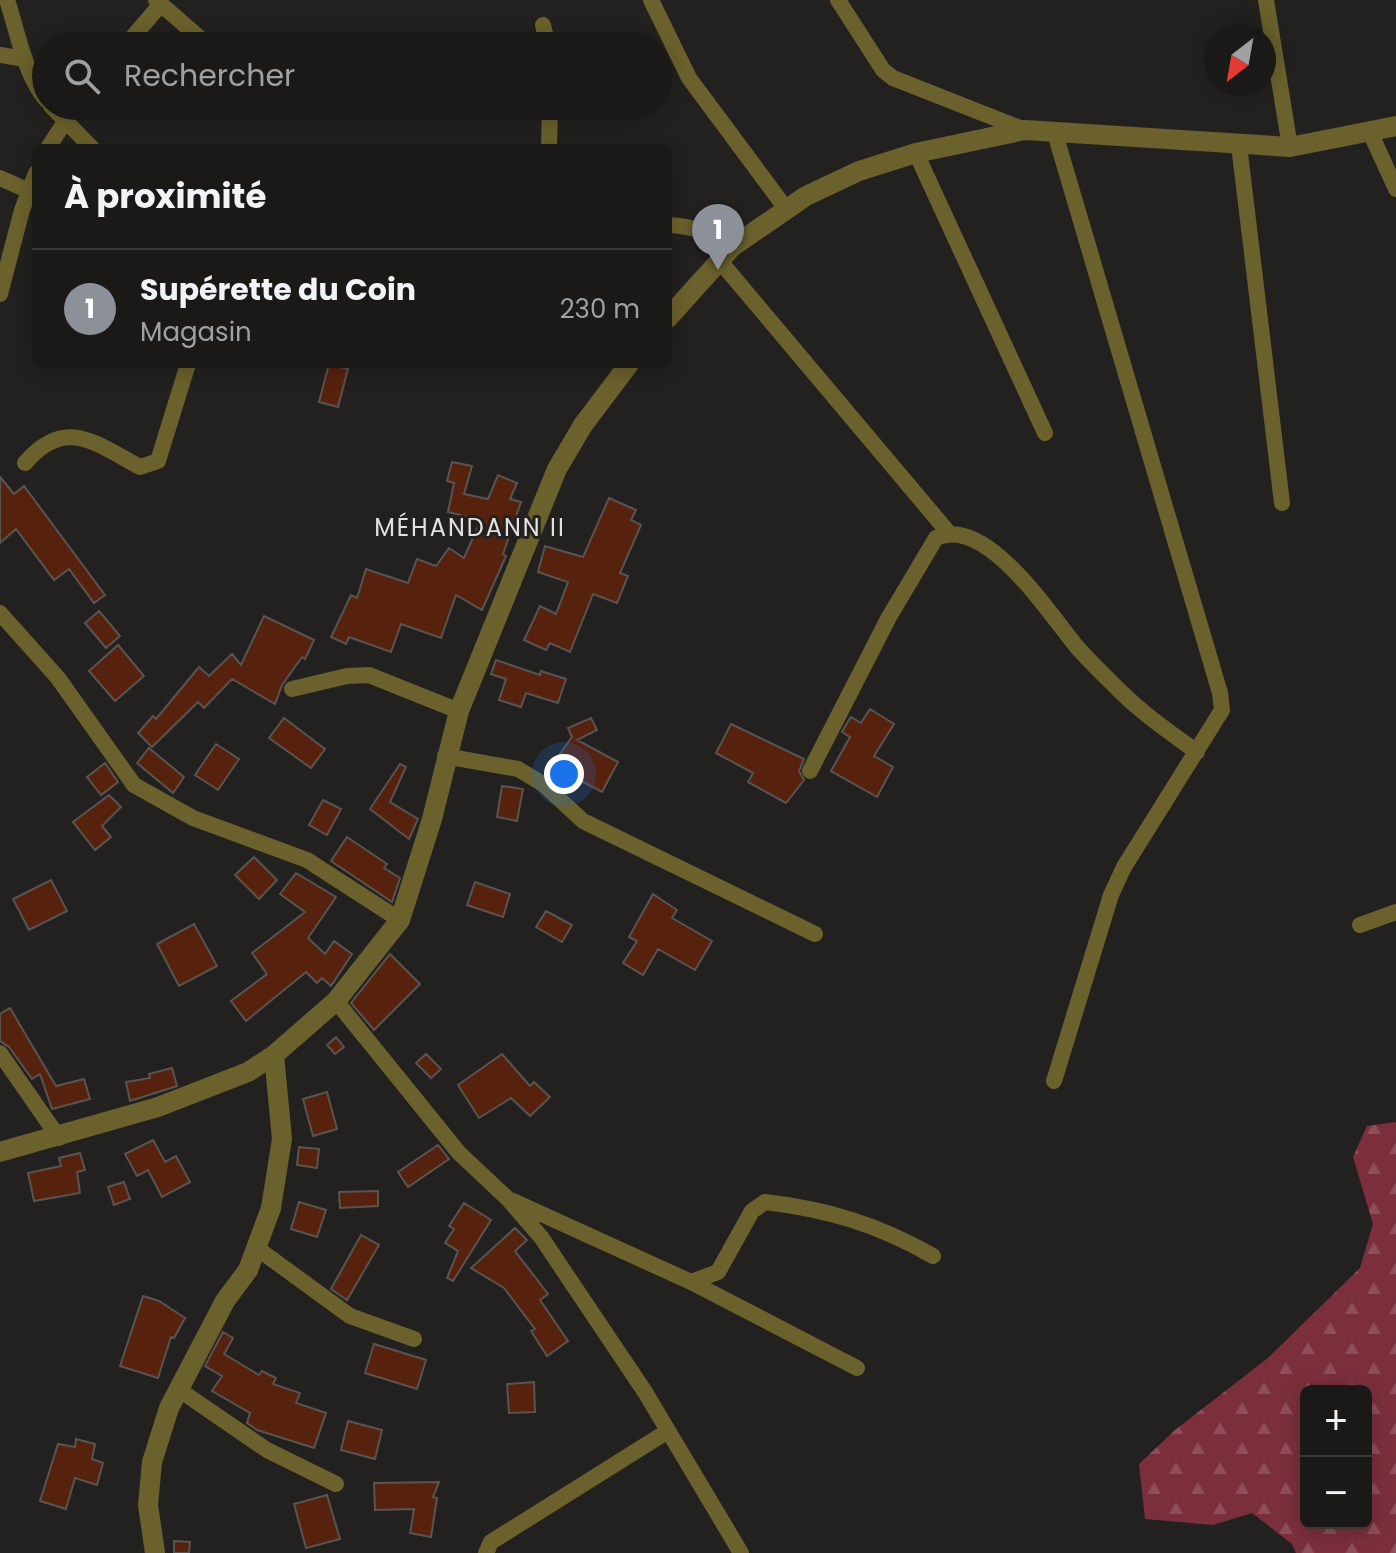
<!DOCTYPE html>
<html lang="fr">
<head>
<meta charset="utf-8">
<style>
	body { margin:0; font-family:Poppins,sans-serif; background:#232220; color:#f1f3f6 }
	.controls { position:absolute; right:24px; bottom:24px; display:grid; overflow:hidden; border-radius:12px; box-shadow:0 4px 20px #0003 }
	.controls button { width:72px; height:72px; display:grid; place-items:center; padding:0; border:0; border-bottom:2px solid #383836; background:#1a1917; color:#f1f3f6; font:40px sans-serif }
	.compass { position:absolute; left:1204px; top:24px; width:72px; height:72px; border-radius:50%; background:#1a1917; box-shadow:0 4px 20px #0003; rotate:211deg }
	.you { position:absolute; left:564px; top:774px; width:28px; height:28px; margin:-20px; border:6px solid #fff; border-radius:50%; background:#1a73e8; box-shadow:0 0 0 12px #1a73e833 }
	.badge { display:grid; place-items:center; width:52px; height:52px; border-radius:50%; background:#8c9099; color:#fff; font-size:26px; font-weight:700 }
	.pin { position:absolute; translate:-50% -66px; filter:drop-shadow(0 2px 4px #0008) }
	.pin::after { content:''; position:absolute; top:42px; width:28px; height:24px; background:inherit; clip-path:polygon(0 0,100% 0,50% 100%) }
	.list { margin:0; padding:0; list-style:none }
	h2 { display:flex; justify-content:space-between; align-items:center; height:104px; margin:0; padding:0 32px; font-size:34px }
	h2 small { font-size:26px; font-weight:400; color:#9fa0a1 }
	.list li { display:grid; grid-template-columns:52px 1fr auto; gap:24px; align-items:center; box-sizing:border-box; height:120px; padding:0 32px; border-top:2px solid #383836 }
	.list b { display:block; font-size:30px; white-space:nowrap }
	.list p { margin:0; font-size:26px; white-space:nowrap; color:#9fa0a1 }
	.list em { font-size:26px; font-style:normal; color:#9fa0a1 }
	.icon { flex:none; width:44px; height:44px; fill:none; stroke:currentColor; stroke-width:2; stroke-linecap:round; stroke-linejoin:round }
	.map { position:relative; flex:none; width:1396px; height:1553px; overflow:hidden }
	.search { position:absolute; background:#1a1917; box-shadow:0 4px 20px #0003; left:32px; top:32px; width:640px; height:88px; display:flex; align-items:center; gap:20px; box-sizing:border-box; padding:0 28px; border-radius:44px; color:#9fa0a1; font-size:30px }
	.panel { position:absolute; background:#1a1917; box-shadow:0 4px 20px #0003; left:32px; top:144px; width:640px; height:224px; border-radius:12px }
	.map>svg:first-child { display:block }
</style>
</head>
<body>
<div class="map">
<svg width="1396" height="1553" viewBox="0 0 1396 1553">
	<defs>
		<pattern id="forest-firs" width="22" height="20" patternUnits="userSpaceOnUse" patternTransform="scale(2)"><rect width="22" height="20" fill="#7b2f3d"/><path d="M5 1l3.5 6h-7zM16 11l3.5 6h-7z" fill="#8e4d59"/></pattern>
	</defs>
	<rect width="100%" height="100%" fill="#23211f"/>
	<path fill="url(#forest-firs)" fill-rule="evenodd" d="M1396,1122V1553H1296L1292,1544L1252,1513L1213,1525L1145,1519L1139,1464L1175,1430L1268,1358L1360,1268L1373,1224L1353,1157L1367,1126ZM1306,1391H1366V1523H1306Z"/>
	<path fill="#57220d" stroke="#575452" stroke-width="2" d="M329,364L348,369L338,407L319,402Z
		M452,462L472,466L464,494L488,499L498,475L517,483L510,499L521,502L503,554L506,556L482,610L456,595L441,638L401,624L391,652L349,637L346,644L331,637L351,595L357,598L366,569L408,583L417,559L436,566L449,548L464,558L481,520L448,512L454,483L447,481Z
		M0,477L14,494L24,486L105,595L94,603L69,569L54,580L16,529L0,543Z
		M609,498L636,510L631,520L641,525L620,573L628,576L617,603L593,594L570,652L550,643L546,650L524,640L540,606L556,614L568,582L538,572L545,546L583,557Z
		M99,611L120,636L106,648L85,623Z
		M264,616L314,640L305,659L302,657L282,685L275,704L232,679L204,708L198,702L152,747L138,733L153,716L156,719L199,667L209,676L232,654L241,665Z
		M118,645L144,676L115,701L89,671Z
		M496,660L540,675L541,671L566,679L558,703L526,693L521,707L499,700L506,679L491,674Z
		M870,709L894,724L874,756L893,767L877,797L831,771L850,737L842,732L847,723L851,717L861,723Z
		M284,718L325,749L311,768L269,738Z
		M591,718L597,730L577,740L618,762L602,792L562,771L557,778L547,772L572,737L568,728Z
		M731,724L804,759L799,771L804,780L786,803L748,782L753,773L716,753Z
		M216,744L239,759L218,790L195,775Z
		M149,748L184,777L173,793L137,763Z
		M105,763L118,782L101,795L87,777Z
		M400,764L406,767L390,802L418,819L409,839L370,809Z
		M502,786L523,789L517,821L497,817Z
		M109,795L121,807L102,826L111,837L95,850L73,822Z
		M323,800L341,809L327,835L309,825Z
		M347,837L387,864L384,868L400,878L392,902L331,861Z
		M254,857L277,880L259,899L235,875Z
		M296,873L336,897L308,938L325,954L334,941L352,954L331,986L322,978L317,983L306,972L246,1021L231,1001L267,974L252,953L305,912L280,894Z
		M51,880L67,911L29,930L13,899Z
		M475,882L510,894L503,917L467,905Z
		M653,894L677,910L672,918L712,941L695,970L658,949L643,975L623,963L637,941L629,937Z
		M546,911L572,925L562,942L536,927Z
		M194,924L217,966L179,986L157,944Z
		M390,954L420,984L374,1030L351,1003Z
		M10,1008L56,1086L84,1079L90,1099L52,1109L40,1074L32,1079L9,1047L0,1041V1014Z
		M336,1037L344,1047L335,1054L327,1045Z
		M426,1054L441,1069L431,1078L416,1063Z
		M502,1054L530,1086L534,1082L550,1097L530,1116L511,1098L479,1118L458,1085Z
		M172,1068L177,1086L130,1101L126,1082L150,1078L149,1074Z
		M327,1092L337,1129L313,1136L303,1099Z
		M153,1140L165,1162L176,1156L190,1182L162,1197L148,1170L137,1176L125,1154Z
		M438,1145L449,1159L408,1187L398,1172Z
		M299,1147L319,1149L317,1168L297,1165Z
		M80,1153L85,1170L77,1172L80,1193L34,1201L28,1173L61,1166L59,1158Z
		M124,1182L130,1199L114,1205L108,1187Z
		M378,1191V1206L340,1208L339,1192Z
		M299,1202L326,1210L317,1237L291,1229Z
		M464,1203L491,1220L453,1281L447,1278L458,1251L445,1243L454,1229L449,1226Z
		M515,1228L527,1240L515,1251L548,1294L540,1300L568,1341L547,1356L531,1331L535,1329L504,1288L471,1268Z
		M361,1235L379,1245L347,1300L331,1289Z
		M143,1296L159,1301L185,1318L174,1338L171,1337L158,1378L120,1366Z
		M223,1332L233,1338L224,1354L259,1375L262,1371L276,1378L273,1384L300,1393L296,1403L326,1413L314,1448L257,1430L247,1423L250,1413L212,1391L222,1376L205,1366Z
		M374,1344L426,1360L417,1389L365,1373Z
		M534,1382L535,1412L509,1413L507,1384Z
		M348,1421L382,1430L375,1459L341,1450Z
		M76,1439L95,1444L92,1459L103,1463L97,1485L75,1478L66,1509L40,1501L58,1444L75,1447Z
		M439,1482L433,1497L437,1498L431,1537L410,1533L414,1509L375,1510L374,1483Z
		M327,1495L340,1539L306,1548L294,1504Z
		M174,1541L190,1542L189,1553H174Z"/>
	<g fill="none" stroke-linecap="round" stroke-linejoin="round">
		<path stroke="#6b612c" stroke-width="16" d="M7,0C18,33 24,73 46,100
			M156,0L209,46
			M651,0L689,78L787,210
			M838,0L883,70L893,78L1025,130
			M1266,0L1290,147
			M543,25L548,46
			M125,46L161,4
			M0,55L25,59
			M51,106L92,148
			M1370,132L1396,189
			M1239,145L1282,503
			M48,148L75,106
			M549,148L550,106
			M916,153L1045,433
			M0,178L36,194
			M668,225C693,226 712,233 732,247
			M719,260L948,532
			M0,294L22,210L36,173
			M25,463C65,416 95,443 140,467L158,461L188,364
			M0,613L58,678L134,785L193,818L307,860L400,920
			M292,689L347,676L369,675L459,711
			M445,756L518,769L543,784L583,821L815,934
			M810,771L889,617L936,538C986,514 1050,615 1077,647C1090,662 1106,677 1120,691C1143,714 1171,733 1197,752
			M1360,925L1396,912
			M336,1001L459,1153L508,1199L541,1237L645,1392L741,1553
			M0,1053L59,1138
			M1054,1081L1111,895L1124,867L1222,710L1220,693L1054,130
			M513,1201L691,1282L857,1368
			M258,1249L350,1316L414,1339
			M691,1282L718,1272L752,1211L765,1202C827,1209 879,1225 933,1256
			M178,1389L267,1450L336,1484
			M486,1553L491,1542L668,1431"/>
		<path stroke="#6b612c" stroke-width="20" d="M668,318L732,247L806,196L859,171L916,153L1025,130L1290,147L1396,126
			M0,1152L158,1107L248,1072L274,1055L336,1001L400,920L432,819L459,711L557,469L583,425L629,364
			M155,1553L148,1505L152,1462L169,1408L225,1301L248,1270L271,1208L282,1139L274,1055"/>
	</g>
	<g text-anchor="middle" stroke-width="6" stroke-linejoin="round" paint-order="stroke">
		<g font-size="24" letter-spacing="2" fill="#e3e2e1" stroke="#23211f">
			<text x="470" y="536">MÉHANDANN II</text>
		</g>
	</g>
</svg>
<div class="controls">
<button>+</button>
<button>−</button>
</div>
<svg class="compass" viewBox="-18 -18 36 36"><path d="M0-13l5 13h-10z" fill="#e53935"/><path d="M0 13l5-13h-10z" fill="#9fa0a1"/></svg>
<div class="you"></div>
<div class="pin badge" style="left:718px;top:270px">1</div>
<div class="search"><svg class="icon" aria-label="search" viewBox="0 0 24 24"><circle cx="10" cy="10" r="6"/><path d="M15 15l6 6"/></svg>Rechercher</div>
<section class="panel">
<h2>À proximité<small></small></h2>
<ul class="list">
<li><span class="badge">1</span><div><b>Supérette du Coin</b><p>Magasin</p></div><em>230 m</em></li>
</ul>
</section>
</div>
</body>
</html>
